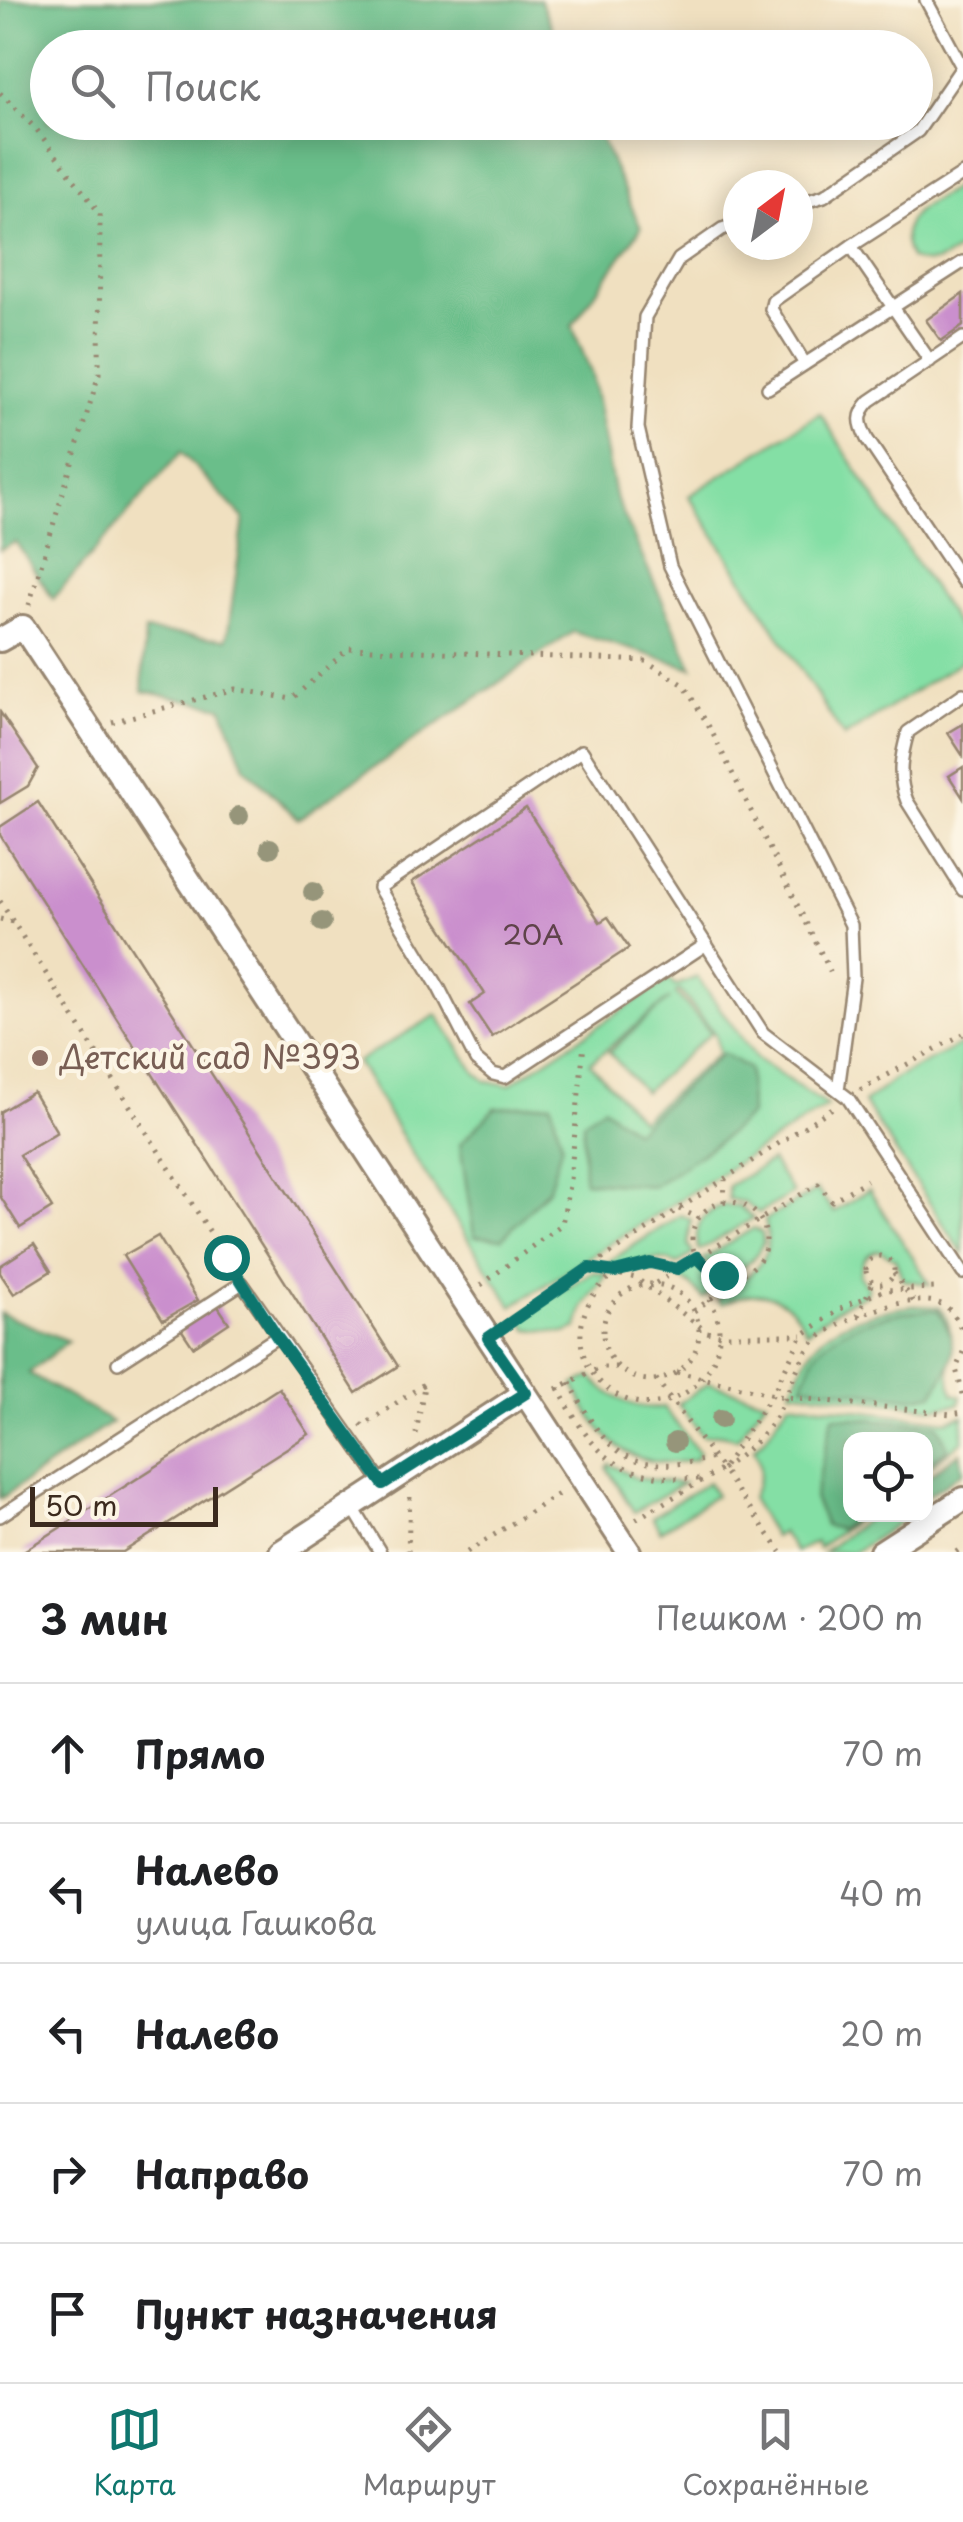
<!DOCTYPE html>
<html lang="ru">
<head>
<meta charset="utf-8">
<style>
	body { margin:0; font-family:"Playpen Sans",sans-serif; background:#f2f2f2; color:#202124 }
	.controls { position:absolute; right:30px; bottom:30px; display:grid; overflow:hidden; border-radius:20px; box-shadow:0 5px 25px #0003 }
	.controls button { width:90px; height:90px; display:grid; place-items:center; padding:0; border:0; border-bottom:2px solid #e0e0e0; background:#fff; color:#202124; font:50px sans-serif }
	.compass { position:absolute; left:723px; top:170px; width:90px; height:90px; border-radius:50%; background:#fff; box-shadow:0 5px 25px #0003; rotate:32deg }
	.scale { position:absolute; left:30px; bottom:25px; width:188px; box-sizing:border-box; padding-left:10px; border:5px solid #3b2a1e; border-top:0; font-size:28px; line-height:35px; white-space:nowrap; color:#3b2a1e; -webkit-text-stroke:8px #fcf5e5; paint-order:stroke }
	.stop { position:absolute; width:30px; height:30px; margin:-22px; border:8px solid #0f766e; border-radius:50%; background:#fff }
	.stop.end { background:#0f766e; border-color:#fff; box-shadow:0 2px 10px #0008 }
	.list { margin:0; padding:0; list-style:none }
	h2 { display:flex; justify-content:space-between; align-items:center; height:130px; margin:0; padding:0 40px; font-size:42px }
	h2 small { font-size:32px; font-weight:400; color:#757577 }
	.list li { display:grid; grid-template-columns:65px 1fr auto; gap:30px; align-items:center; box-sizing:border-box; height:140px; padding:0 40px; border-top:2px solid #e0e0e0 }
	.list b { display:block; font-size:38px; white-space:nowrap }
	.list p { margin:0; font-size:32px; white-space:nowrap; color:#757577 }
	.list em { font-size:32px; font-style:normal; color:#757577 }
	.icon { flex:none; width:55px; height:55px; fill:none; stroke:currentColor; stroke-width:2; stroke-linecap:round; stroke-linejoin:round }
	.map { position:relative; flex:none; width:963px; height:1552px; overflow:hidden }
	.search { position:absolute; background:#fff; box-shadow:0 5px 25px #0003; left:30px; right:30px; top:30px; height:110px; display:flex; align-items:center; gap:25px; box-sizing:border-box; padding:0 35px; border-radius:55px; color:#757577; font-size:38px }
	.sheet { height:830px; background:#fff }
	nav { display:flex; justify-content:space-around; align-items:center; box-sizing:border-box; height:140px; border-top:2px solid #e0e0e0; background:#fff; font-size:28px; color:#757577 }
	nav a { display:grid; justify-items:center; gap:5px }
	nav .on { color:#0f766e }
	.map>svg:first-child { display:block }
</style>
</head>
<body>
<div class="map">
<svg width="963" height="1552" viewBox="0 0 963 1552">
	<rect width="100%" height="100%" fill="#fcf5e5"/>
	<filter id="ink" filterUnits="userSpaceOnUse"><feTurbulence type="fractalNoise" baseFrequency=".01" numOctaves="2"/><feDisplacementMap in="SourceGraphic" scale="20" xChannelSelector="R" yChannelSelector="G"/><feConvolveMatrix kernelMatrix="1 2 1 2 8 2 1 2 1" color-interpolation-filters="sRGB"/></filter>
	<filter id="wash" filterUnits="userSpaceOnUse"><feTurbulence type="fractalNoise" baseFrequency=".0048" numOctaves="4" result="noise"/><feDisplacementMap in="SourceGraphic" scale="40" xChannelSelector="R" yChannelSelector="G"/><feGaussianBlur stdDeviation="2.25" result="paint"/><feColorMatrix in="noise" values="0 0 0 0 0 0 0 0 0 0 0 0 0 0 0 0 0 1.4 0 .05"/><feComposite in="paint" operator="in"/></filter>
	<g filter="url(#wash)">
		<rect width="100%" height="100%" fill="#f0e0c0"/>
		<path fill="#84dfa5" stroke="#608462" stroke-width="2.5" fill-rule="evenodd" d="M963,183V247C944,259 932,269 910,258C890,214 931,204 963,183Z
			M820,413L963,635V660L844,737L689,496Z
			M697,977L757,1059L827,1106L512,1306L411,1152L357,1062L437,1015L475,1072L486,1081L509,1085L669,979L675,986ZM679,990L715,1034L719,1053L641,1120L590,1063L670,998L609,1052L644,1092L711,1033L676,993Z
			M963,1043V1254L864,1103L894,1079Z
			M771,1161L793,1193L759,1213L743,1202L728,1199V1186Z
			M817,1190L834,1212L869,1190L930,1284L903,1280L895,1259L879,1250C865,1254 862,1261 859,1276L868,1287L865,1295L846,1303L806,1331C790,1293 756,1286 722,1304L718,1299C749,1273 776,1265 765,1220Z
			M724,1205L739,1206L753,1218L699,1251C692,1228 702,1213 724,1205Z
			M681,1215L691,1220L688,1244L693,1254L677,1264C652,1251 628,1272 605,1264Z
			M754,1228L762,1233L763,1242C753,1268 724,1284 703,1259Z
			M696,1264L714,1276L733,1278L703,1298L691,1285L676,1276Z
			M592,1272L607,1274L583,1307L578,1328L566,1333L528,1329L520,1317Z
			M914,1306L939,1307C963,1337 942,1361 953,1394L961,1396L959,1404L936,1408L791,1390C799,1375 806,1354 818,1342C841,1318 883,1310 914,1306Z
			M591,1377C611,1398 634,1411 664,1407L699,1453L695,1460C630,1472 599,1440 574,1385Z
			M708,1383L766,1400L737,1439L721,1434L703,1436L678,1404Z
			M789,1402L946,1421L963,1416V1441L926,1469V1440H850V1514L863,1515L818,1548L816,1542L795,1552L782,1532L774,1537L751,1498C761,1480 763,1468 754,1449L766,1437Z
			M610,1464L635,1478L683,1483L634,1512L607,1468Z
			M708,1482L716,1495L660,1531L652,1517Z
			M873,1515H910L854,1552H823Z"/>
		<path fill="#6bbe8a" stroke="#537454" stroke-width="2.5" d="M0,0H540L561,47L48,48V122L594,123L641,228L572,326L592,375L615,496L693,668L573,632L298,819L245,767L222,707L142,691L145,631L227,639L244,519L181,452L53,599L16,542L0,550Z
			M723,1053L749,1069L750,1115L720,1141L654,1186L584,1181L583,1122L603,1107L635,1131Z
			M551,1103L562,1144L549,1188L502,1239L474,1236L460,1144L495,1108Z
			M938,1310C960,1348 956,1358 933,1394L913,1398L802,1385C807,1374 811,1358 819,1349C848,1319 899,1311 938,1310Z
			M0,1313L68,1341L29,1373L112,1422L0,1499Z
			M833,1416L938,1425L948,1449L926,1465V1440H850V1514L859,1515L840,1529L825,1526L814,1498Z
			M960,1452L963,1472L926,1497V1478Z"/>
		<g id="blocks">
			<path fill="#ca8fcd" d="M963,294V326L941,341L926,320Z
				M0,712L38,768L28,786L0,803Z
				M963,724V756L948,733Z
				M963,767V798L949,776Z
				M38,802L398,1366L356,1393L0,835V827Z
				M526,808L600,922L608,917L629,948L492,1037L470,1004L485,994L412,882Z
				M33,1092L57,1132L19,1155L52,1208L20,1228L0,1196V1112Z
				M158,1236L198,1300L163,1320L123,1256Z
				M34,1244L51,1271L14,1294L0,1273V1266Z
				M215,1302L229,1323L193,1347L179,1326Z
				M279,1388L309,1434L123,1552H22Z"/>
		</g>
	</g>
	<g filter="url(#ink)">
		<use href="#blocks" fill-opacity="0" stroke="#96856f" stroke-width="2.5"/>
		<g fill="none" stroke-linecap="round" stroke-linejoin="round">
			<defs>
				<path id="service" d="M798,204L824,196L918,131L962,67L926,0
					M738,224L722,229L679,259L645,317L638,428L670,566L851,925L853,978L838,1090
					M851,246L773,301L771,309L805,364L963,262
					M963,338L870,401C857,415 859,423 867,439L963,582
					M930,361L851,246L963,174
					M768,388L805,364
					M963,694L908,732C901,756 897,777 907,801L963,890
					M705,945L505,1077L493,1074L476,1060L439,988L379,888L582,751L763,1033L848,1098L963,1273
					M118,1363L242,1283L383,1484
					M352,1506L380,1552
					M0,1516L277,1337"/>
				<path id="minor" d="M0,640L23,627L629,1552
					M281,1552L525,1393
					M881,1552L963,1499"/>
			</defs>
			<use href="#service" stroke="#96856f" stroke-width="16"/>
			<use href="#minor" stroke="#96856f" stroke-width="28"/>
			<path stroke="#96856f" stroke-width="5" stroke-dasharray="2.5 8" stroke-linecap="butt" d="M0,93L37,130L100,214L99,374L29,605
				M112,722L235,689L292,699L349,648L646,661L684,685L711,730L834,979
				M0,901L234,1270
				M0,919L13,922
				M860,1090L963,1034
				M724,1202L725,1180
				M692 1239a37 37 0 1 1 74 0a37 37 0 1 1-74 0Z
				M679,1209L699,1218
				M866 1270a14 14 0 1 1 28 0a14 14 0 1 1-28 0Z
				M590,1268L636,1278L707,1332L720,1335H802
				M677,1269C609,1238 548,1331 601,1383C658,1439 748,1370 710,1299
				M894,1273L914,1302
				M656,1283L818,1184L832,1201L867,1180
				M603 1332a48 48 0 1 1 96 0a48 48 0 1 1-96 0Z
				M481,1285L562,1224L570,1180L584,1044
				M694,1311L744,1274
				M858,1316L873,1282
				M505,1323L834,1107
				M963,1352L956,1369L963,1394
				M677,1372L778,1396L952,1414L963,1412
				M656,1379L722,1469
				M570,1382C606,1456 630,1476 714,1458
				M558,1388C597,1462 619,1479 703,1479
				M556,1389L601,1367H618
				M361,1424L363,1426L424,1384
				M416,1434L424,1386
				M724,1466L772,1395L802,1335L847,1305L885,1290L936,1288
				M722,1469C741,1455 760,1441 773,1421C788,1399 797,1357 817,1339C839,1320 913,1291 941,1304C953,1309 959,1323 963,1335
				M636,1519L722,1469L781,1552
				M408,1552L410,1495
				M467,1552L562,1492
				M956,1552L963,1547"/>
			<use href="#service" stroke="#fff" stroke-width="11"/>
			<use href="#minor" stroke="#fff" stroke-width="22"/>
		</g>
		<g fill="#96957a">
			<circle cx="239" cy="816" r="10"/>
			<circle cx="270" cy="848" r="10"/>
			<circle cx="313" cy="892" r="10"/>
			<circle cx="322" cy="922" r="10"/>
			<circle cx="721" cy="1419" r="10"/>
			<circle cx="675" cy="1442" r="10"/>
		</g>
	</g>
	<g fill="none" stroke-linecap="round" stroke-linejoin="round" filter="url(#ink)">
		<path stroke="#0f766e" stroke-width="12" d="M226,1257L277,1337L383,1484L526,1393L488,1338L589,1268L615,1272L650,1263L677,1269L697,1257L712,1272L723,1275"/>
	</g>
	<circle fill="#8d6e63" stroke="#fcf5e5" stroke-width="4" cx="40" cy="1058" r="10"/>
	<g text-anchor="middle" stroke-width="8" stroke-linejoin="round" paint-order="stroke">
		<g font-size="28" fill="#5f434a">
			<text x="533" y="945">20А</text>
		</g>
		<g font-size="32" fill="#785e54" stroke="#fcf5e5" text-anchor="start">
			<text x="60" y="1069">Детский сад №393</text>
		</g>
	</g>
</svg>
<div class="controls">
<button><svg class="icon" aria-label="locate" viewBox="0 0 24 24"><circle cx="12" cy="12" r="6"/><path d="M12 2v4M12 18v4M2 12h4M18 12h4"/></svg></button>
</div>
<svg class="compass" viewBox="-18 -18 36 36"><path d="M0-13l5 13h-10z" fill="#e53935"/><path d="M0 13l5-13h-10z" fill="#757577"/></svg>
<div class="scale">50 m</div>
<div class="stop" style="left:226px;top:1257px"></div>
<div class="stop end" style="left:723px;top:1275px"></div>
<div class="search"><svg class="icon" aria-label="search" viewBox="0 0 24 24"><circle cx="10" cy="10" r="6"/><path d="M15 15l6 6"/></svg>Поиск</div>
</div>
<section class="sheet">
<h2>3 мин<small>Пешком · 200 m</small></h2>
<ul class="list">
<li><svg class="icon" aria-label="ahead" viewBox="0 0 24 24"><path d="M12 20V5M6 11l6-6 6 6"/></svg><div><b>Прямо</b></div><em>70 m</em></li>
<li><svg class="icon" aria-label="left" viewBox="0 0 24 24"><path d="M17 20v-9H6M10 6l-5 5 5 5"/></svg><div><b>Налево</b><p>улица Гашкова</p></div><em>40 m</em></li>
<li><svg class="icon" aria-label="left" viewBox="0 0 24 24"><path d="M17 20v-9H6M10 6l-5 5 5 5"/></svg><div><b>Налево</b></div><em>20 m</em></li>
<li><svg class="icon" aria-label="right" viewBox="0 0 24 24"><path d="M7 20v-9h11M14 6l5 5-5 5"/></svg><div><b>Направо</b></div><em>70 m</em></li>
<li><svg class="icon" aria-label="arrive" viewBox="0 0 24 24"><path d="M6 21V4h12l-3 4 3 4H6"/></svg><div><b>Пункт назначения</b></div></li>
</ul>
</section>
<nav>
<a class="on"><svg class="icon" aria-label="map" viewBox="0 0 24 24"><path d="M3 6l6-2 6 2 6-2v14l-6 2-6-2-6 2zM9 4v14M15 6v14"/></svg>Карта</a>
<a><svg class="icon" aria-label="directions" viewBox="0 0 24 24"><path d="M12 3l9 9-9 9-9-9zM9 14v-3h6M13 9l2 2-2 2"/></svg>Маршрут</a>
<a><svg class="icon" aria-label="saved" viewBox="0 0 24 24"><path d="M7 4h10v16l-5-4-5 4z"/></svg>Сохранённые</a>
</nav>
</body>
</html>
